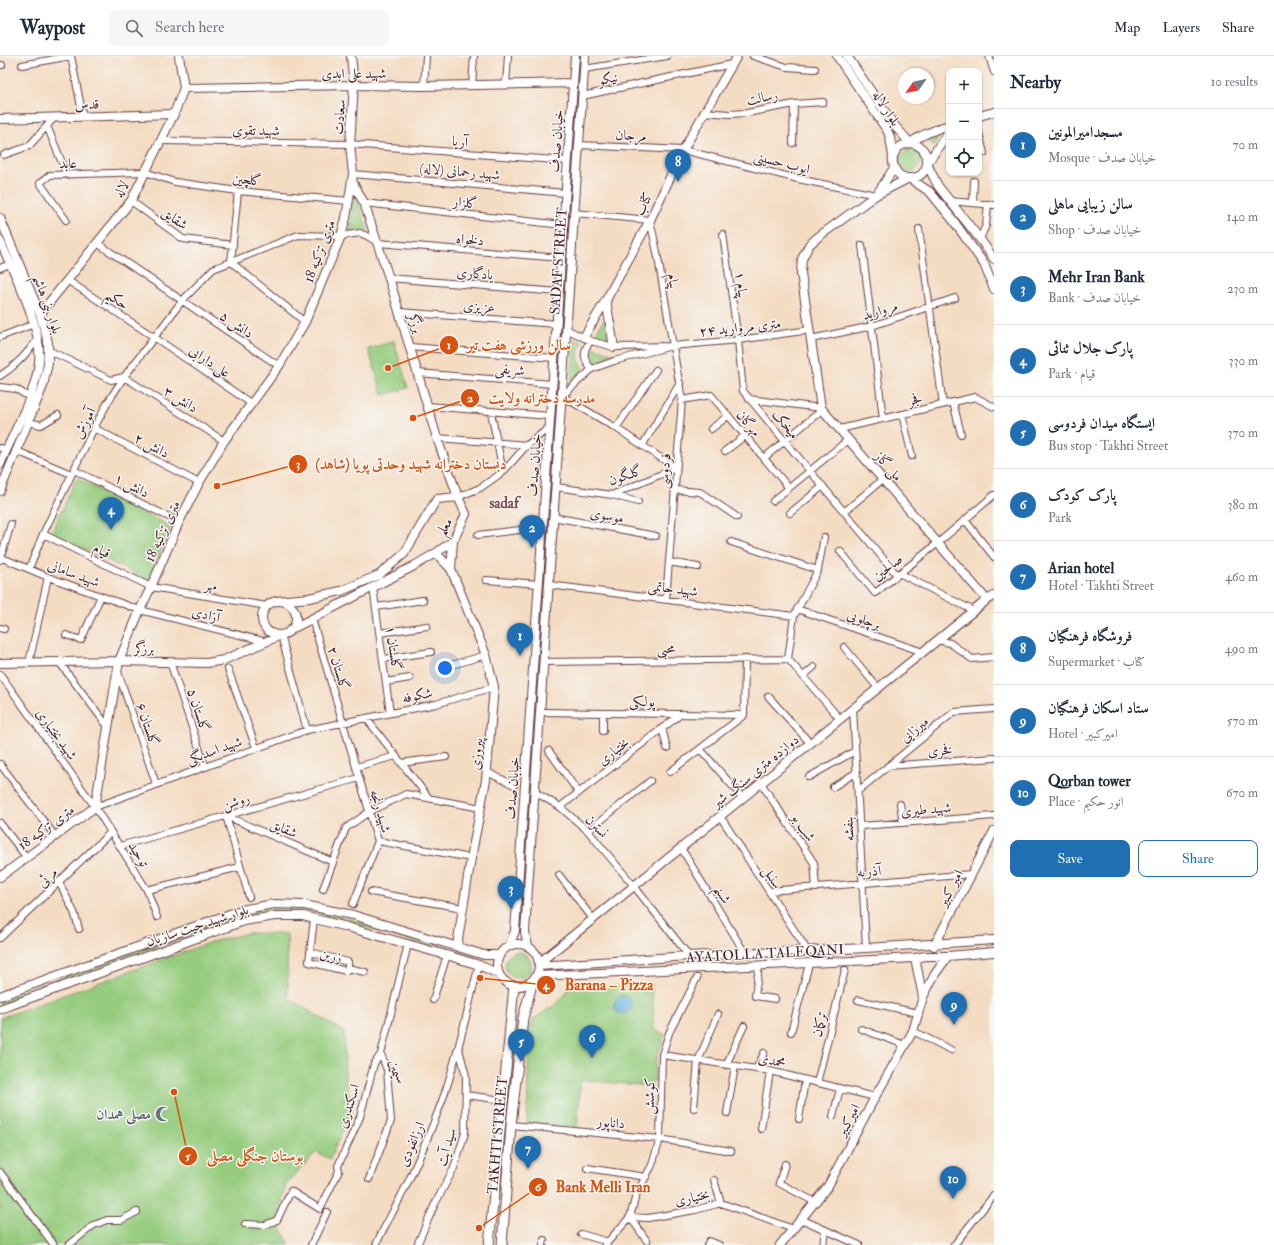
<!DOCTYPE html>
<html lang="en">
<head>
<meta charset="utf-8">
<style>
	body { margin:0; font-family:"IM FELL Double Pica",Amiri,serif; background:#f6f6f7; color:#1f2937 }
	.controls { position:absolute; right:12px; top:12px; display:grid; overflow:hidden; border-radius:8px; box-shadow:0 1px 3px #0004 }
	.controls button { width:36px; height:36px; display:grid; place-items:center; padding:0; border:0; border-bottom:1px solid #e0e1e3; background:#fff; color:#1f2937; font:20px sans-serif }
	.compass { position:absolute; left:898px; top:12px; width:36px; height:36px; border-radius:50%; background:#fff; box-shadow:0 1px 3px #0004; rotate:236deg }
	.you { position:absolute; left:445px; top:612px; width:14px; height:14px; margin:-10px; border:3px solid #fff; border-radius:50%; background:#1a73e8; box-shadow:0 0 0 6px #1a73e833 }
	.badge { display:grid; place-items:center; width:26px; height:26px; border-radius:50%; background:#1f6fb2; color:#fff; font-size:13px; font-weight:700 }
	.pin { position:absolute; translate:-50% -33px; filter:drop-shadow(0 1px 2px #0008) }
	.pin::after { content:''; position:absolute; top:21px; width:14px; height:12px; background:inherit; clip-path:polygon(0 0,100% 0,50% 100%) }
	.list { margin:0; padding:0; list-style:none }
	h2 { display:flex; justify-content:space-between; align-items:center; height:52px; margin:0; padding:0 16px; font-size:17px }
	h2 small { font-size:13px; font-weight:400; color:#747a83 }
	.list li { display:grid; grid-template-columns:26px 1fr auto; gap:12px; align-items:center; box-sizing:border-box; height:72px; padding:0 16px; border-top:1px solid #e0e1e3 }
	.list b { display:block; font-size:15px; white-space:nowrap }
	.list p { margin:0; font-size:13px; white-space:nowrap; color:#747a83 }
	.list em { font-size:13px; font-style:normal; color:#747a83 }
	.actions { display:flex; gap:8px; padding:12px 16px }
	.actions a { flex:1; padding:9px 0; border:1px solid #1f6fb2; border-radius:8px; text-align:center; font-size:14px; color:#1f6fb2 }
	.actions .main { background:#1f6fb2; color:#fff }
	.icon { flex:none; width:22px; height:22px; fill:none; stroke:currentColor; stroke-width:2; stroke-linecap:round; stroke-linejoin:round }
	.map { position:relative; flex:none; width:994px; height:1189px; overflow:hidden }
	header { display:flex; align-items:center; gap:24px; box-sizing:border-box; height:56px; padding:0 20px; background:#fff; border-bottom:1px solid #e0e1e3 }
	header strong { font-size:19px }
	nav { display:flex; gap:22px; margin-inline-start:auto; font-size:14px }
	.search { width:280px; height:36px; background:#f6f6f7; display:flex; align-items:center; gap:10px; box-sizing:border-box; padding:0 14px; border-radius:8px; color:#747a83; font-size:15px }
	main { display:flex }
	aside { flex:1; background:#fff }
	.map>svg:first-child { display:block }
</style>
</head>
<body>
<header>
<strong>Waypost</strong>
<div class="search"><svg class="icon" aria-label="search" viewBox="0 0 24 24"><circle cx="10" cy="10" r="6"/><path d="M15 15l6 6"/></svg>Search here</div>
<nav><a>Map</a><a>Layers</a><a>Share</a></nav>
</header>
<main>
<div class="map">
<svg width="994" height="1189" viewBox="0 0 994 1189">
	<rect width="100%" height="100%" fill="#f6f6f2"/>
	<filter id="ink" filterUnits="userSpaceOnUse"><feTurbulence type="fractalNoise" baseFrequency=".025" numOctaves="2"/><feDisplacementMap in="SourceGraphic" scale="8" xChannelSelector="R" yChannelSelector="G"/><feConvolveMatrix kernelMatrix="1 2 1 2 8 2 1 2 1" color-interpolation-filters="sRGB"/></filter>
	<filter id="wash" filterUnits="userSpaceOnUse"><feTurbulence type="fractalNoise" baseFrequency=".012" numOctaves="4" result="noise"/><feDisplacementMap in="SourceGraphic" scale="16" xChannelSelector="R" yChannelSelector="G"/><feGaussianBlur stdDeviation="0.9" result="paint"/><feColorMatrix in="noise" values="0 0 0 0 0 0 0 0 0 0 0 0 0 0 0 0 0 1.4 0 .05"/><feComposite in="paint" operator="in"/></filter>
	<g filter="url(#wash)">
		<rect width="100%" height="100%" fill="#f4dcc2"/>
		<path fill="#96cc7e" stroke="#707654" d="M940,78L934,90L927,83Z
			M899 105a11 11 0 1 1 22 0a11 11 0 1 1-22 0Z
			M354,134L368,175L359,174L350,177Z
			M606,260V273L608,282L594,280Z
			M574,283L583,286C576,296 577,304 584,314L571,325Z
			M394,285L408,332L383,339L368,293Z
			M594,292L615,298L595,306C589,301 588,297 594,292Z
			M77,422L171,471L148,524L51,477Z
			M289,851L324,856L474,900L473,904L331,861L311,856L283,854L242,861L122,903L73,923L0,949V944L231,860L270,852Z
			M248,877L287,878L288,942L344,976L345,1019L352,1054L330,1103L316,1096L286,1129L277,1164L290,1189H0V962L211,886Z
			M505 909a13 13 0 1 1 26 0a13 13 0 1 1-26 0Z
			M652,929L654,974L665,978L656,1005L654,1026L650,1030L581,1024L577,1071L527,1067L529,972L534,963L556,948L563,942L568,933Z"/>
		<path fill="#62b0dc" stroke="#566884" d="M614 949a9 9 0 1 1 18 0a9 9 0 1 1-18 0Z"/>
	</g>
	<g filter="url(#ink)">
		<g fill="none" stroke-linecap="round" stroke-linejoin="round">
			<defs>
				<path id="street" d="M71,0L83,61
					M753,0L787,11L815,13
					M989,0L994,16
					M0,9H2
					M22,9L71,0
					M584,13L667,0
					M506,29L508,0
					M424,30L426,0
					M472,30L474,0
					M582,40L732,8
					M704,56L729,58L747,57L794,48L823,46
					M47,70L67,119
					M979,77L984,97
					M161,85L350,88L568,105
					M793,87L794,48
					M579,89L683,94L798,123L876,139
					M4,99L29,90L54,62
					M353,118L565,137
					M238,135L231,206L305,266
					M131,145L183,183L233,189
					M950,145L994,149
					M364,147L563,169
					M973,147L974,125
					M574,157L650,164L657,196L682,344L666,543
					M66,164L40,127L50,119L145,116L175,126L238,135L349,145
					M919,173L943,349
					M723,178L738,284L743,335L897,519
					M980,183L986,169L988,148
					M97,187L279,310
					M862,189L883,363
					M0,212L10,208
					M389,222L559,236
					M67,224L154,281L252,348
					M399,256L557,268
					M566,273L591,285L614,291L672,290L738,284L810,274
					M0,281L34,268
					M811,283L872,270L955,242
					M591,285C582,294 583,305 592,313
					M672,290L614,305L592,313L562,340L616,372L676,412
					M410,291L554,302
					M48,294L111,324L124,321L224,385
					M417,317L552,328
					M0,320C16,310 27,297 38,283
					M0,331L16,333L29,341
					M749,343L821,352
					M682,344L711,339L789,432
					M953,346L961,378
					M428,350L550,360
					M491,356L503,416
					M902,358L912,400
					M29,366L41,369L58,359
					M94,372L199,427
					M616,372L656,314
					M711,373L728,360
					M840,373L975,341L994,351
					M437,382L527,389
					M642,390L680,327
					M0,392L6,393
					M17,395L71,418
					M725,395L745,380
					M764,402L823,353
					M74,414L179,466
					M556,431L612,439L676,412
					M675,434L700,436L737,461
					M612,439L638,446
					M458,441L480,432L503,416L527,389L550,371
					M773,445L849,383
					M844,456L883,423
					M790,457L823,430
					M553,461L656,480
					M965,464L994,501
					M43,478L151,531L267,550
					M478,479L543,471
					M731,486L818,514
					M840,495L875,537L938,487L994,439
					M0,501L48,521L140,554L267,586
					M0,504L11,468
					M669,506L698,511
					M29,513L43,478L94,372L108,346L124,321L182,245L213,213L231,206L298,179L341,180L360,177L367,180L378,187L561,202
					M899,517L974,555
					M486,524L539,528
					M549,529L794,560
					M373,531L390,657
					M376,551L423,544
					M797,553L923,596
					M312,563L378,785L353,848
					M0,572L4,573
					M380,577L427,570
					M66,579L81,584L101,540
					M281,579L307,674
					M938,584L950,587L972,603L994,601
					M844,591L878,632
					M383,603L431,596
					M788,603L794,560L818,514L824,481
					M788,603L840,663
					M59,606L109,672
					M170,606L205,710
					M543,606L788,603
					M29,607L48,521
					M445,611L486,599
					M228,613L256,692
					M118,616L156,728
					M0,618L95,751L147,834L157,861
					M803,620L814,611
					M386,626L410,622
					M768,640L810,687
					M853,652L866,892
					M540,656L744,659
					M366,662L429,742
					M662,672L667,692
					M603,675V657
					M700,693L743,742
					M549,695L579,737
					M401,707L446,701
					M0,708L55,780
					M888,710L994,702
					M356,711L396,700
					M487,716L514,729
					M670,716L744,659L745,603
					M809,721L855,695
					M761,727L814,807L816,832
					M833,731L857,716
					M858,735L954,656L994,653
					M535,736L560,751L588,775L634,830L689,900
					M900,748L903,767
					M95,751L307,674L436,648L494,631
					M560,751L681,658
					M226,760L333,806
					M226,760L249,841
					M720,760L807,894
					M0,767L27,802
					M860,770L994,760
					M588,775L650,725
					M378,785L471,802
					M120,790L359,722
					M681,792L745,897
					M559,819L593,863
					M59,826L74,856L79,873
					M323,833L346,772L369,756L406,738L481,752
					M147,834L240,811
					M769,835L972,818
					M371,836L463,852
					M314,863L309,906L346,915L348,912L365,916
					M0,882L111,776
					M310,896L348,906V912
					M759,910L755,940L775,943
					M433,944L447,899
					M858,944L918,957
					M861,973L905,989
					M913,975L951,994
					M791,976L809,908
					M662,999L770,1015L875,1041
					M726,1009L744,970
					M756,1013L764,997
					M817,1027L845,914
					M466,1039L503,1044
					M694,1052L698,1005L718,958
					M727,1057L735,1010
					M833,1060L840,1033
					M799,1063L805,1024
					M511,1069L660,1083L731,1095
					M761,1073L770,1015
					M785,1108L779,1127L815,1146
					M587,1112L646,1121
					M0,1116L54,1189
					M369,1123L391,1065L387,1014L381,998L408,888
					M714,1124L721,1147
					M801,1163L859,1189
					M245,1168L265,1169L277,1164L291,1135L320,1153L339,1115L338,1110L360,1061L374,1008L381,998
					M581,1178L608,1186
					M647,1185L630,1161L636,1139L652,1109L660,1083L662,999L669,977L697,922
					M69,1189L94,1169L107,1164H121L137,1156
					M311,1189L327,1156
					M376,1189C383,1172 393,1157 401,1140C417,1109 430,1077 442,1045C458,1001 467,954 479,909
					M417,1189L435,1148L454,1112L465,1077L466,1020L459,993
					M543,1189L544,1184
					M605,1189L630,1161L648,1162L695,1154L721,1147L793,1173
					M707,1189L709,1185L719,1189
					M823,1189L825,1174
					M954,1189L994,1139"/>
				<path id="secondary" d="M837,0L887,74L890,81L893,101
					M847,0L894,69L910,87
					M184,32L354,29L424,30L573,27
					M979,60L994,56
					M0,63L174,58
					M949,75L927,108L938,130L980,183L994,203
					M910,87C936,91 930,126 907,122C902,121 897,118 895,113C892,107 892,101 895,96C899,89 904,89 910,87C914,85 917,82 921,80C930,76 939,72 949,69
					M877,138L894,112
					M0,162L40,258L48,286V307L43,330L0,435
					M0,185C14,217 43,272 39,306C35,341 13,376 0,409
					M606,244L614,291
					M40,258L131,145L174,58L184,32L179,0
					M584,281L606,244L650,164L683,94L737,0
					M436,497L451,513L486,599L494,631L486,724L471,802L457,890
					M451,513L453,485
					M987,544L821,352L801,217L802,203L809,189L818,181L876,139L909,122L930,136L953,164L984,208L994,233
					M276,545L309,542L341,535L379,519L404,498L437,443L458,441
					M262 562a17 17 0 1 1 34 0a17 17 0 1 1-34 0Z
					M290,574L414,510L436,497L453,485L466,458L458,441L437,382L389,222L364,147L352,125
					M0,607L119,605L207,607L224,604L281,579
					M0,821L95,751L119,605L140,554L151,531L179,466L199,427L224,385L279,310L305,266L341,180L346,162L353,118L350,88L354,29L351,0
					M497 909a21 21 0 1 1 42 0a21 21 0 1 1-42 0Z
					M509,890L515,875L575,0
					M528,890L525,876L585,0
					M934,890L994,775
					M915,902L923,941
					M539,907L987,544L994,540
					M539,910L689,900L866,892L994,884
					M536,920L915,902L925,900H948L994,896
					M0,940L241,854L274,848L304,849L353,859L484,899H499
					M0,953L244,865L275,860H303L347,871L453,901L479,909L499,918
					M780,1189L828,1130L875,1041L913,975L923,941L935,918L948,900"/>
				<path id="primary" d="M489,1189L514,930
					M502,1189L511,1069L523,962L533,925"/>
			</defs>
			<use href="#street" stroke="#643b42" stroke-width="8"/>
			<use href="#secondary" stroke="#643b42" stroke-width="10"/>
			<use href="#primary" stroke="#643b42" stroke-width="11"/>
			<use href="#street" stroke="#fff" stroke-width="6"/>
			<use href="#secondary" stroke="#fff" stroke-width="8"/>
			<use href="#primary" stroke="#fff" stroke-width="9"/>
		</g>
	</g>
	<defs>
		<symbol id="mosque-bare" viewBox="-9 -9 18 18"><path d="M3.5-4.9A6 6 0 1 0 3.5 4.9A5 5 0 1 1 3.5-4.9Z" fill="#6b7280" stroke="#f6f6f2" stroke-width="2.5" paint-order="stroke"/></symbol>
	</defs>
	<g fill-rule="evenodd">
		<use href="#mosque-bare" x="152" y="1047" width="22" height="22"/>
	</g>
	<g text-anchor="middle" stroke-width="3" stroke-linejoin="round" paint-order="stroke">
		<g font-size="14" fill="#4a1f2b" stroke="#f6f6f2">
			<text x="354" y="22">شهید علی ابدی</text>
			<text transform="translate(608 22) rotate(-12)" y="5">نیکو</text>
			<text transform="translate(762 41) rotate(-10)" y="5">رسالت</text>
			<text transform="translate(87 48) rotate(-2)" y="5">قدس</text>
			<text transform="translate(887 52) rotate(58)" y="5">بلوار لاله</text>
			<text transform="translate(339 61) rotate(-86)" y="5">سعادت</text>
			<text transform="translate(256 74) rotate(1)" y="5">شهید تقوی</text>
			<text transform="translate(631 79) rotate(3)" y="5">مرجان</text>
			<text transform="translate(460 85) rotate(5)" y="5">آریا</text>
			<text transform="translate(556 85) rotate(-86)" y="5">خیابان صدف</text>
			<text transform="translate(782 106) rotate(14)" y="5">ایوب حسینی</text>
			<text transform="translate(68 107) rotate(-2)" y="5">عابد</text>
			<text transform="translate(460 115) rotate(5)" y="5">شهید رحمانی (لاله)</text>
			<text transform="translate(247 123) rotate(6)" y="5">گلچین</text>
			<text transform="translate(121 133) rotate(-60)" y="5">لاله</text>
			<text transform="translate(465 146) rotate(6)" y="5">گلزار</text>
			<text transform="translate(643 148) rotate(-65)" y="5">کتاب</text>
			<text transform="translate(175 162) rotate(35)" y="5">شقایق</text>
			<text transform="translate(470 183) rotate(5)" y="5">دلخواه</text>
			<text transform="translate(319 195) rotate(-69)" y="5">18 متری تزکیه</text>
			<text transform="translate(558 205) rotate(-86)" y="5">SADAF STREET</text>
			<text transform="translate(475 217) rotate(5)" y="5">یادگاری</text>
			<text transform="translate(674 225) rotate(81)" y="5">پیام</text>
			<text transform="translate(742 229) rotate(82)" y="5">پیام ۱</text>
			<text transform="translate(117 243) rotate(33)" y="5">حکیم</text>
			<text transform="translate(48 248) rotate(71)" y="5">بلوار بنی هاشم</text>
			<text transform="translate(479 250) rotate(4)" y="5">عزیزی</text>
			<text transform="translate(880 254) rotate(-17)" y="5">مروارید</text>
			<text transform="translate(416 267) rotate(73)" y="5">برزگر</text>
			<text transform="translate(237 268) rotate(34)" y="5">دانش ۵</text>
			<text transform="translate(740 271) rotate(-6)" y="5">۲۴ متری مروارید</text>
			<text transform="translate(210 305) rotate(34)" y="5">علی دارابی</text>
			<text transform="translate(510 313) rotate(5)" y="5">شریفی</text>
			<text transform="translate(181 343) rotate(32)" y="5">دانش ۳</text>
			<text transform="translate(915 343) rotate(-13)" y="5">فجر</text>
			<text transform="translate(84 367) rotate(-63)" y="5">آموزش</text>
			<text transform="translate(749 367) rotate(50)" y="5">مهرگان</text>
			<text transform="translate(786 368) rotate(50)" y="5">میخک</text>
			<text transform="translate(152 389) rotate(28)" y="5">دانش ۲</text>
			<text transform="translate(534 409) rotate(-86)" y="5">خیابان صدف</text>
			<text transform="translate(889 410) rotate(49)" y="5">ملی گاز</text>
			<text transform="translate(664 415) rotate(-85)" y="5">فردوسی</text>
			<text transform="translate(625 419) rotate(-19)" y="5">گلگون</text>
			<text transform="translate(132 429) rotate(27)" y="5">دانش ۱</text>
			<text transform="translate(607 459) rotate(10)" y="5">موسوی</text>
			<text transform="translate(444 470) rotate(-57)" y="5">معلم</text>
			<text transform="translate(162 475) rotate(-65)" y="5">18 متری تزکیه</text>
			<text transform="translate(102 494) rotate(27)" y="5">قیام</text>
			<text transform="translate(887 511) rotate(-38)" y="5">صالحین</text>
			<text transform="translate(74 517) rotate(20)" y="5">شهید سامانی</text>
			<text transform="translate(211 529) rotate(9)" y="5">مهر</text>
			<text transform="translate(673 532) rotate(7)" y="5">شهید حاتمی</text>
			<text transform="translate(206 558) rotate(14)" y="5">آزادی</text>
			<text transform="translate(864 563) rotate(19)" y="5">برچلویی</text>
			<text transform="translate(144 592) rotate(1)" y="5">برزگر</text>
			<text transform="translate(394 592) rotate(82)" y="5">گلستان ۱</text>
			<text transform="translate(666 592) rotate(-1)" y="5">محبی</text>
			<text transform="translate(339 612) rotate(73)" y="5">گلستان ۲</text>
			<text transform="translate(417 639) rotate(-12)" y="5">شکوفه</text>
			<text transform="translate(642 645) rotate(1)" y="5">پولکی</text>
			<text transform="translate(199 654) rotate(72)" y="5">گلستان ۵</text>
			<text transform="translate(148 668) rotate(71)" y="5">گلستان ۶</text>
			<text transform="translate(914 673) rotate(-39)" y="5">میرزایی</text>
			<text transform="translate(57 678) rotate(54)" y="5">شهید بختیاری</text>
			<text transform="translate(214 694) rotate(-20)" y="5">شهید اسدبگی</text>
			<text transform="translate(940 694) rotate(-4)" y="5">فخری</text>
			<text transform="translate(613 695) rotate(-38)" y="5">بختیاری</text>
			<text transform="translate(476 698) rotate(-85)" y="5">پیروزی</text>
			<text transform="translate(755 715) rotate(-39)" y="5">دوازده متری سنگ شیر</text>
			<text transform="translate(512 732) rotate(-86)" y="5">خیابان صدف</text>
			<text transform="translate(236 745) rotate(-16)" y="5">روشن</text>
			<text transform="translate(926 753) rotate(-5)" y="5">شهید طیری</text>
			<text transform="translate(381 755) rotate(74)" y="5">شهید رنجه</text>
			<text transform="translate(597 770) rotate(46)" y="5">نسترن</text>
			<text transform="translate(46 771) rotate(-36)" y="5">18 متری تزکیه</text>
			<text transform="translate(804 771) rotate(56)" y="5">شب بو</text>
			<text transform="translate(284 772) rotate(23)" y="5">شقایق</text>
			<text transform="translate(848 773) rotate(-93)" y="5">بنفشه</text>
			<text transform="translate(139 798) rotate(58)" y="5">توحید</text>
			<text transform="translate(869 815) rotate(-5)" y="5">آذربه</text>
			<text transform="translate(47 821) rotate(-44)" y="5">مرئی</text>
			<text transform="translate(773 821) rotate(57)" y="5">سنبل</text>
			<text transform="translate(950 832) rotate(-63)" y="5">امیر کبیر</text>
			<text transform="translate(723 838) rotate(59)" y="5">شبنم</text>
			<text transform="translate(197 869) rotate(-18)" y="5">بلوار شهید چیت سازیان</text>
			<text transform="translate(765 897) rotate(-3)" y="5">AYATOLLA TALEQANI</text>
			<text transform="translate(331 899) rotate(12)" y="5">زرین</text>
			<text transform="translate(819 968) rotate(-76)" y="5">ترکمان</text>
			<text transform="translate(772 1004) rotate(11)" y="5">محمدی</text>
			<text transform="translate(397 1016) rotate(78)" y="5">سیمین</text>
			<text transform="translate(649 1040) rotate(-88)" y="5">کوشش</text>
			<text transform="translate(348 1050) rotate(-72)" y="5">اسکندری</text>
			<text transform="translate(848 1064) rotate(-62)" y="5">امیرکبیر</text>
			<text transform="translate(611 1066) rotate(5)" y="5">داناپور</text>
			<text transform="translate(497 1079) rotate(-85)" y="5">TAKHTI STREET</text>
			<text transform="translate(411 1088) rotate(-67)" y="5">ارزانفودی</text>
			<text transform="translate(446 1091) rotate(-74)" y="5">سید آیت</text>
			<text transform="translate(692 1141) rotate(-12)" y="5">بختیاری</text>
		</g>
		<g font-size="14" font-weight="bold" fill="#5b616d" stroke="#f6f6f2" text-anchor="end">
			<text x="151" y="1063">مصلی همدان</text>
		</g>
		<g font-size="15" font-weight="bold" fill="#814d53" stroke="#f6f6f2">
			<text x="504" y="452">sadaf</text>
		</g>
	</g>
	<path fill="none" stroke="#d8530f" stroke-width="1.5" d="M388 312L449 289M413 362L470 342M217 430L298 408M480 922L546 929M174 1036L188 1100M479 1172L538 1131"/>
	<g fill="#d8530f" stroke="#f6f6f2" stroke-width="1.5">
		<circle cx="388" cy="312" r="4"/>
		<circle cx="413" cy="362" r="4"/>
		<circle cx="217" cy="430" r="4"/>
		<circle cx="480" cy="922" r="4"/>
		<circle cx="174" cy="1036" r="4"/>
		<circle cx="479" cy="1172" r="4"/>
		<circle cx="449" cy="289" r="10"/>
		<circle cx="470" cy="342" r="10"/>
		<circle cx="298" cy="408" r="10"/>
		<circle cx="546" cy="929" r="10"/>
		<circle cx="188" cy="1100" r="10"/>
		<circle cx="538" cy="1131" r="10"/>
	</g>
	<g font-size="12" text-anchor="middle" font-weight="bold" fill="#fff">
		<text x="449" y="293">1</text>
		<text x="470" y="346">2</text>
		<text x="298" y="412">3</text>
		<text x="546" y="933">4</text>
		<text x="188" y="1104">5</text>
		<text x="538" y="1135">6</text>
	</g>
	<g font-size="15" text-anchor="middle" font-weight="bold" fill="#d8530f" stroke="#f6f6f2" stroke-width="3" stroke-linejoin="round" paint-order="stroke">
		<text x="519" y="294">سالن ورزشی هفت تیر</text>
		<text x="542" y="347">مدرسه دخترانه ولایت</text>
		<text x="411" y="413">دبستان دخترانه شهید وحدتی پویا (شاهد)</text>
		<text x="609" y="934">Barana – Pizza</text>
		<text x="255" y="1105">بوستان جنگلی مصلی</text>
		<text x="603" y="1136">Bank Melli Iran</text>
	</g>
</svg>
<div class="controls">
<button>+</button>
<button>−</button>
<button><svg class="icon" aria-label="locate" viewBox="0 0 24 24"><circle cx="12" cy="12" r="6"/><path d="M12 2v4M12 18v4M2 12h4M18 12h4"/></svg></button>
</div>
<svg class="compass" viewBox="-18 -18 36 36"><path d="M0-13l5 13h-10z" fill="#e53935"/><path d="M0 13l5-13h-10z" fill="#747a83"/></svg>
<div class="you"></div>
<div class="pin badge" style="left:520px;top:600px">1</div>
<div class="pin badge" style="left:532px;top:492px">2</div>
<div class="pin badge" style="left:511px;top:853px">3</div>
<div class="pin badge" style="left:111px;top:474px">4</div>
<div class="pin badge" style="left:521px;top:1006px">5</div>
<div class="pin badge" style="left:592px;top:1002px">6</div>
<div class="pin badge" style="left:528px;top:1113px">7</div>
<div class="pin badge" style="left:678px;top:126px">8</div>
<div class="pin badge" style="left:954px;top:969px">9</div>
<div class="pin badge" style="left:953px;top:1143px">10</div>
</div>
<aside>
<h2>Nearby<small>10 results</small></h2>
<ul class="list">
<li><span class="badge">1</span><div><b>مسجدامیرالمونین</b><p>Mosque · خیابان صدف</p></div><em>70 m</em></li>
<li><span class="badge">2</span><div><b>سالن زیبایی ماهلی</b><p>Shop · خیابان صدف</p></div><em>140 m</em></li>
<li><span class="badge">3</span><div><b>Mehr Iran Bank</b><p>Bank · خیابان صدف</p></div><em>230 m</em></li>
<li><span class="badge">4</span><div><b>پارک جلال ثنائی</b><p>Park · قیام</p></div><em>330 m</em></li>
<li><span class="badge">5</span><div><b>ایستگاه میدان فردوسی</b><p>Bus stop · Takhti Street</p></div><em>370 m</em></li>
<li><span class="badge">6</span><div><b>پارک کودک</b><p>Park</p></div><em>380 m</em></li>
<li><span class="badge">7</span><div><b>Arian hotel</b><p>Hotel · Takhti Street</p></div><em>460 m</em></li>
<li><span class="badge">8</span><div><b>فروشگاه فرهنگیان</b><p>Supermarket · کتاب</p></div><em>490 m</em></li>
<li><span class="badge">9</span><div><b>ستاد اسکان فرهنگیان</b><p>Hotel · امیرکبیر</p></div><em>570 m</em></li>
<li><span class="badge">10</span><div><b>Qorban tower</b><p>Place · انور حکیم</p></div><em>670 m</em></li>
</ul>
<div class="actions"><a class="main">Save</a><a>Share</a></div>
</aside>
</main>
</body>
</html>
